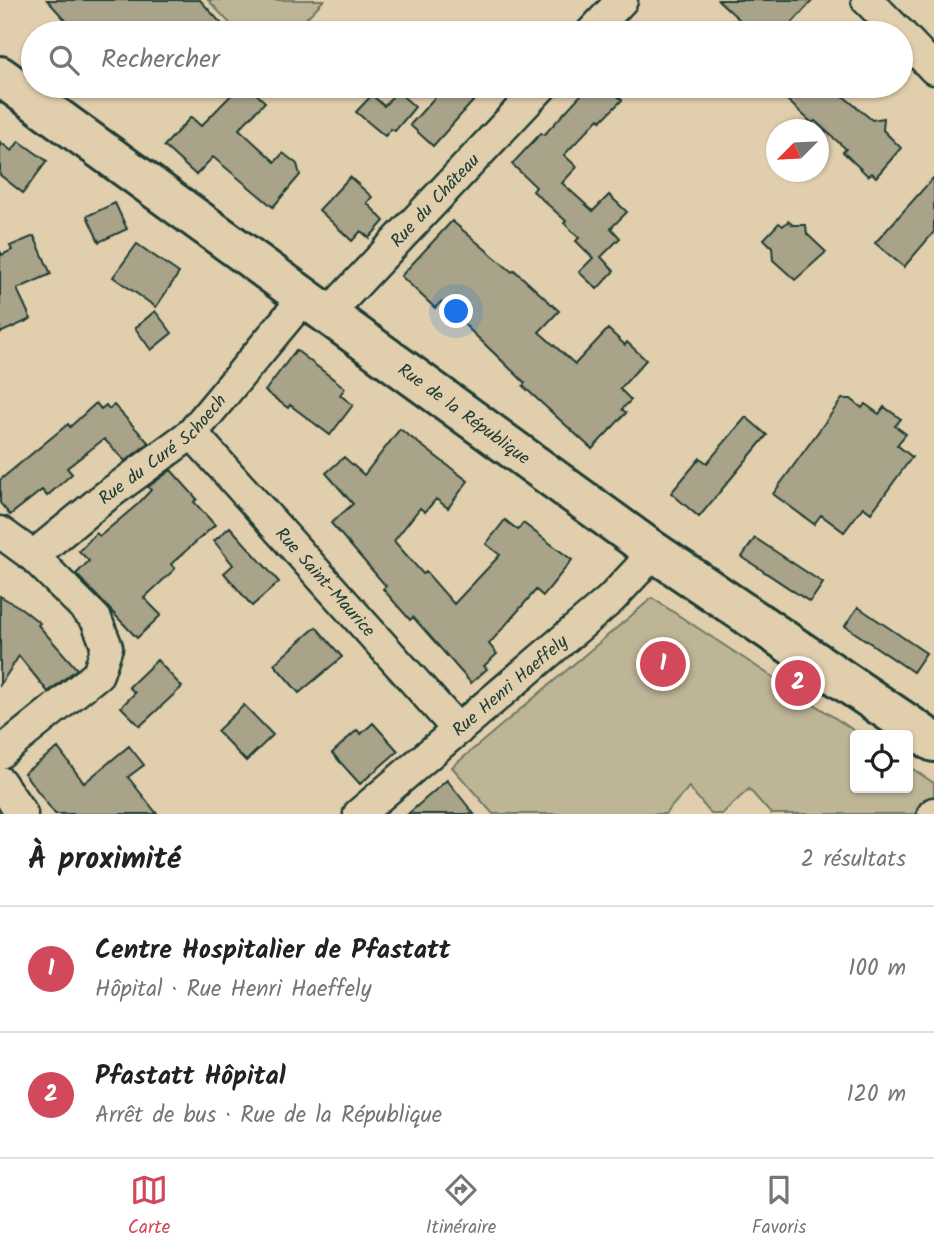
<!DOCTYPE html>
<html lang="fr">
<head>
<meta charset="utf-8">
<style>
	body { margin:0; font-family:Kalam,sans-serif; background:#f2f2f2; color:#222 }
	.controls { position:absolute; right:21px; bottom:21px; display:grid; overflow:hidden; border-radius:7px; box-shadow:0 2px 5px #0004 }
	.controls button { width:63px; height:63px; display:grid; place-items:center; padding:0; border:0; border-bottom:2px solid #e0e0e0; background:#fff; color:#222; font:35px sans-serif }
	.compass { position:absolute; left:766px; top:119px; width:63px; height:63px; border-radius:50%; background:#fff; box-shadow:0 2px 5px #0004; rotate:246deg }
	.you { position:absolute; left:457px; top:312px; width:24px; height:24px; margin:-18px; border:5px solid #fff; border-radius:50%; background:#1a73e8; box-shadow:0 0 0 10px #1a73e833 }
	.badge { display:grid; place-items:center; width:46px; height:46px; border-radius:50%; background:#d1495b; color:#fff; font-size:23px; font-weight:700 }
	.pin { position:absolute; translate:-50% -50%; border:4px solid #fff; box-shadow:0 2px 7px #0006 }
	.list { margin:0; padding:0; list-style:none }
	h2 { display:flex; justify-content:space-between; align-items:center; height:91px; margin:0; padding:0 28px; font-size:30px }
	h2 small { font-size:23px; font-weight:400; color:#767676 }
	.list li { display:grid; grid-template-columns:46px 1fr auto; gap:21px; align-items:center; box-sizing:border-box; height:126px; padding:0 28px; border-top:2px solid #e0e0e0 }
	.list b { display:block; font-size:26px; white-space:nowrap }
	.list p { margin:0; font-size:23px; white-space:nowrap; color:#767676 }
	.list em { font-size:23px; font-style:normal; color:#767676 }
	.icon { flex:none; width:38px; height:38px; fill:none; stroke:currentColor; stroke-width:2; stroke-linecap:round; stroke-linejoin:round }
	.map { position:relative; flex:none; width:934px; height:814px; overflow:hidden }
	.search { position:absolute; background:#fff; box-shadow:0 2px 5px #0004; left:21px; right:21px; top:21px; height:77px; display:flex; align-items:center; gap:18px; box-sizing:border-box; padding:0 24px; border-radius:38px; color:#767676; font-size:26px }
	.sheet { height:343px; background:#fff }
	nav { display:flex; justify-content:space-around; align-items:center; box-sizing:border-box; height:98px; border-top:2px solid #e0e0e0; background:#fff; font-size:19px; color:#767676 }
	nav a { display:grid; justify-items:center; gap:4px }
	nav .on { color:#d1495b }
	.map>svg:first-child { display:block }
</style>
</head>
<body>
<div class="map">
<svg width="934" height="814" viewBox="0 0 934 814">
	<rect width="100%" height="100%" fill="#e1ceac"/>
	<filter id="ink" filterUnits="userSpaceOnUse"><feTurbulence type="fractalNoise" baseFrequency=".0143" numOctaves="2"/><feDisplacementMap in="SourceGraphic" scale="14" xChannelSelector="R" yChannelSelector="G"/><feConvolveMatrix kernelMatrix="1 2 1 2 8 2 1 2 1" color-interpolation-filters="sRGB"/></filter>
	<g filter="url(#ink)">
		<path fill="#beb496" stroke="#6e7865" stroke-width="2" d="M208,0H324L292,33H239Z
			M652,598L861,735H855V788H908V766L934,783V796L914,814H771L749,789L722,814H711L689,787L665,814H493L452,767Z"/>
		<path fill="#a8a389" stroke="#1f3d34" stroke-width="2" d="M47,0H200L230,33H77Z
			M718,0H813L783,33H754Z
			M240,86H248L265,102L239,129L275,162L283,153L297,164L300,175L273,207L213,157L196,175L164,146L191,117L201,126Z
			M445,86H460L475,99L433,146L410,125Z
			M589,86H607L622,100L601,121L599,118L564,155L577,167L562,183L593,211L609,195L627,212L611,228L620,238L601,257L614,271L597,289L579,272L593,258L576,241L579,238L564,223L566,221L533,191L536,187L512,164L541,133L544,135Z
			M801,86H831L872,120L884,118L883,130L901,148L876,177L872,173L868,176L843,152L846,149L815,121L812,123L787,100Z
			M397,91L415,107L395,131L391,129L385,136L356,112L372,95L384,106Z
			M19,141L47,161L23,193L0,175V142L12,151Z
			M350,177L372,197L367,203L384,221L369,238L361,231L352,241L319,210Z
			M934,177V232L904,267L875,243Z
			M115,203L127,229L99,242L87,216Z
			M452,221L512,272L514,270L559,311L539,332L575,364L608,329L625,345L627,342L646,360L620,389L631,400L622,409L626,413L592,449L523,386L525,383L441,302L435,308L401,276Z
			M788,221L793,225H806L807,234L826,252L795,280L773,260L772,247L764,239L779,223L783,226Z
			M34,236L51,274L17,289L31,319L0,333V251L2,255L12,250L10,246Z
			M137,244L179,273L156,307L113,277Z
			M155,311L172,333L151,350L135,328Z
			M296,350L345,388L340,395L353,405L330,435L290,405L288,408L265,391Z
			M842,399H851L862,408L865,404L879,414L884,407L901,419L895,426L906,434L897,445L912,457L871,513L863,507L844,532L821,515L814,524L773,494Z
			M96,403L101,409L106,405L109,409L114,405L149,443L125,461L104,439L67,468L72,474L47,496L42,490L10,515L0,503V480L68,424L70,427Z
			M746,417L767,435L699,517L671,493L700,458L707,463Z
			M400,429L468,481L448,508L436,499L425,512L420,508L394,541L423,574L426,572L454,604L500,555L486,544L505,520L518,530L523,523L572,560L543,596L536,590L489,644L497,654L484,666L487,669L471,683L413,617L410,620L383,589L386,586L331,523L353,504L326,473L344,457L364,475Z
			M171,470L197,499L194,502L215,525L171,564L175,569L144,598L161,615L137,638L76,574L89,561L79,551L96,533L100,536L138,504L151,490L148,487Z
			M230,527L279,582L252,606L224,573L233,565L214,541Z
			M755,538L823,583L810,602L742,557Z
			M0,596L21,608L40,623L38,625L77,669L48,692L19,656L0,685Z
			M858,607L926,653L913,672L845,626Z
			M316,627L342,657L299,693L274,664Z
			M157,660L182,687L140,726L121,707L135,693L129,687Z
			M244,705L273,735L246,761L217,731Z
			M373,723L398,751L360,784L332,753L357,730L361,734Z
			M129,746L144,765L128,777L157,814H55L24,773L58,748L84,783Z
			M447,780L474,814H408Z"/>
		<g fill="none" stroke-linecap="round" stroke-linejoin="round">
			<defs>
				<g id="street">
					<path d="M867,0L900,33"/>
					<path d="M591,33L622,0"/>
					<path d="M901,34L934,69"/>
					<path id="s1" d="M328,314L542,86"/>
					<path id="s2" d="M192,433L458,730"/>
					<path d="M0,532L33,556L96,619L107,647L98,674L0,753"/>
					<path id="s3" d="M33,556L105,497L192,433L304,298"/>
					<path d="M0,782L22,814"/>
					<path id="s4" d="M359,814L611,599L638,570L653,551"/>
					<path d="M933,814L934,813"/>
				</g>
				<g id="secondary">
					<path id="s5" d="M0,76L653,551L934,742"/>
				</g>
			</defs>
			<use href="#street" stroke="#1f3d34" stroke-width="35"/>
			<use href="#secondary" stroke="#1f3d34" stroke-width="44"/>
			<use href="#street" stroke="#e1ceac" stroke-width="30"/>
			<use href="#secondary" stroke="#e1ceac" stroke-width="38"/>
		</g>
	</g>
	<g text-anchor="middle" stroke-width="5" stroke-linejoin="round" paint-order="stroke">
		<g font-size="18" fill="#1f3d34" stroke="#e1ceac">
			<text dy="6" stroke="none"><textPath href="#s1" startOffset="156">Rue du Château</textPath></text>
			<text dy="6" stroke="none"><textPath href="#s5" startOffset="574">Rue de la République</textPath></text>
			<text dy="6" stroke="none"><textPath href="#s3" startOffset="168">Rue du Curé Schoech</textPath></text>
			<text dy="6" stroke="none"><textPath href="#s2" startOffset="200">Rue Saint-Maurice</textPath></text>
			<text dy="6" stroke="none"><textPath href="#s4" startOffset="198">Rue Henri Haeffely</textPath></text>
		</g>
	</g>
</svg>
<div class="controls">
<button><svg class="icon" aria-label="locate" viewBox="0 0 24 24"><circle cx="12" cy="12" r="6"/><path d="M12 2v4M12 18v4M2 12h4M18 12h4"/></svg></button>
</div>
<svg class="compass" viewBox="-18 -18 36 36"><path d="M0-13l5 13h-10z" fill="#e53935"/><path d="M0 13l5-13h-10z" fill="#767676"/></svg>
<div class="you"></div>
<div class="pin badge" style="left:663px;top:664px">1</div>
<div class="pin badge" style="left:798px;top:683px">2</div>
<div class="search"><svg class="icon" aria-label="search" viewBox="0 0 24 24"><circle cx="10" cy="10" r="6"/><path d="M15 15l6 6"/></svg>Rechercher</div>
</div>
<section class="sheet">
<h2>À proximité<small>2 résultats</small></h2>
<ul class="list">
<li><span class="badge">1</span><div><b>Centre Hospitalier de Pfastatt</b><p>Hôpital · Rue Henri Haeffely</p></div><em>100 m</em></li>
<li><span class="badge">2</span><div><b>Pfastatt Hôpital</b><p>Arrêt de bus · Rue de la République</p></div><em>120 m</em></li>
</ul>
</section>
<nav>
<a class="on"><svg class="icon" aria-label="map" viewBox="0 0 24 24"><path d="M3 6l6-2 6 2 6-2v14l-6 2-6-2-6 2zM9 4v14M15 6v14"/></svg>Carte</a>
<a><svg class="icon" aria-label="directions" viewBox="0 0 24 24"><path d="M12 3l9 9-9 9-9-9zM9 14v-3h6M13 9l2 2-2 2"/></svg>Itinéraire</a>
<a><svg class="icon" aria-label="saved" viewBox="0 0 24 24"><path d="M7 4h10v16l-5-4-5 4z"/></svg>Favoris</a>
</nav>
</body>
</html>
